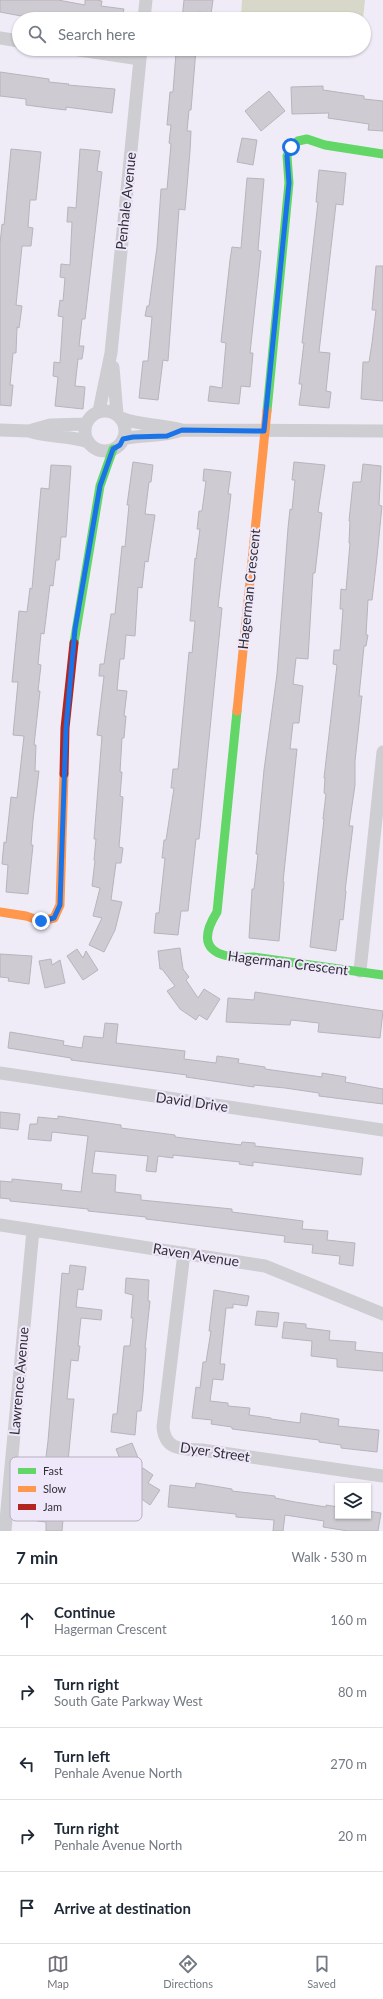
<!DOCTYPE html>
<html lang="en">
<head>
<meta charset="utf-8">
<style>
	body { margin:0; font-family:Lato,sans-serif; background:#f6f6f7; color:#1f2937 }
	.controls { position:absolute; right:12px; bottom:12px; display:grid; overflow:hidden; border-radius:0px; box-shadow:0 1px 3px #0004 }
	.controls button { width:36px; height:36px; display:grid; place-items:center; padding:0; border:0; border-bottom:1px solid #e0e1e3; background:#fff; color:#1f2937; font:20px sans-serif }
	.stop { position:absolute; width:12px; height:12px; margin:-9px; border:3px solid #1a73e8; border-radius:50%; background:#fff }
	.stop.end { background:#1a73e8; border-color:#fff; box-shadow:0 1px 4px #0008 }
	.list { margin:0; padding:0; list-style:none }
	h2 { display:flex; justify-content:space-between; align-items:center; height:52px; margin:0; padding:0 16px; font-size:17px }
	h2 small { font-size:13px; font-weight:400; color:#747a83 }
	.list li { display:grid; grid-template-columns:26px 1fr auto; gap:12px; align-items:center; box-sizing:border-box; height:72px; padding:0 16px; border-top:1px solid #e0e1e3 }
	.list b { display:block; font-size:15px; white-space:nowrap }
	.list p { margin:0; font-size:13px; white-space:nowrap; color:#747a83 }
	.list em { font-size:13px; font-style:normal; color:#747a83 }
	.icon { flex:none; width:22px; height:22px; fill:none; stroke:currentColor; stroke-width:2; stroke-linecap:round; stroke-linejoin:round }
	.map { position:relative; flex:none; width:383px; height:1531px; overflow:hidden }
	.search { position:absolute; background:#fff; box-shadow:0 1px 3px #0004; left:12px; right:12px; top:12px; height:44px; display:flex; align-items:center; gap:10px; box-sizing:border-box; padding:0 14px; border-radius:22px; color:#747a83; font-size:15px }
	.sheet { height:412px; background:#fff }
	nav { display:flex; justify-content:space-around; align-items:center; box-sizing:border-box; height:56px; border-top:1px solid #e0e1e3; background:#fff; font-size:11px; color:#747a83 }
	nav a { display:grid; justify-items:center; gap:2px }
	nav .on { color:#74707a }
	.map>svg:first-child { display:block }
</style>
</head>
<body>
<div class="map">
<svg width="383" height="1531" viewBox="0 0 383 1531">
	<rect width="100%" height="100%" fill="#f0ecf7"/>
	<path fill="#d8d8ca" d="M242,0H365L363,19H292L241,14Z"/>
	<path fill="#cecbd3" stroke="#b7b4bc" d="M0,0H58L85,5V0H96L102,1L101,6L124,9L122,19H37L0,12Z
		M184,0H213L211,14L199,12L198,19H182Z
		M182,49H196L191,110H189L187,131H191L190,151L185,210L179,209L168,361L163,360L158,400L139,398L143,361H148L152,317L145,316L147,306H149L157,247L161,189H167L171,144L169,143L171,125H167L170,92H173L176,53L182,54Z
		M0,72L49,79V82L69,84L68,85L115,89L112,113L66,107V110L49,108L26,105V99L0,96Z
		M323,86V90L364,96V99L383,101V131L368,130L369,124L328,118L329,113L292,114L291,87Z
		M269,91L285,111L261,131L245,111Z
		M242,138L257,140L253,165L237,162Z
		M11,149L41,152L36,200H30L28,227L33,228L31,246H22L16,305L22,306L19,328L17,327L16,353H13L10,385H13L11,406L0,405V244L2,224L4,225Z
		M80,149L100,151L97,171L102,172L85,319H82L79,346H84L82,359H78L75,386L85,387L83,409L55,406L58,377L53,376L54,362L60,363L63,317L58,316L60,300L63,301L65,278L60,277L61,264L70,265L72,222H67L68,207L76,208Z
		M319,170L346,173L343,205L336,204L319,352L330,353L326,391L331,392L329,408L299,405L302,384H299L304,343H302L318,202H316Z
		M247,178L264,179L258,250L261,251L250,353H253L250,387L241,386L239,404L208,401L210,386L222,388L226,343L221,342L230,260L232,247L241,248Z
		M376,266H383V401L361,399L363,362H369L372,343L376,310H372Z
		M133,462L153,465L151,482H149L145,514L155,515L148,562L145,561L142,588L138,587L135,636L126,635L124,659H120L117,690L127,691L124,716H126L124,738H122L120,772H122L120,796L123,797L119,847L123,848L121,863H116L111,900L122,902L115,930L104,952L89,945L102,918L93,916L100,888L92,886L95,861L94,860L96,839H94L102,736L97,735L104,676H99L100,664H104L111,614H115L122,546L125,547L129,505H127Z
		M294,462L325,465L318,512L322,513L315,573H313L308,659L296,658L293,684L303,686L299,723H293L290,749H297L283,882H284L279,941L249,938L252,889H254L258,854H256L264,770L277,674L288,528L290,509L292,510L295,480H292Z
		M363,464L381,466L379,505L382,506L377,557L372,600H368L366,635H368L366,646H364L359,696H362L355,761V785L349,826H353L345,891H346L343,920L340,919L336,951L310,947L324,819H323L326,794L324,793L325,778H324L337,665L333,664L334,650H340L343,609H340L341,589L346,590L350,543H349L350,521H349L353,482H361Z
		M51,465L71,466L66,537H61L59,560H56L53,586L50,585L44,634L41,633L38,664L41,665L38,691H40L34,745H36L35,771H39L33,820L31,845H33L28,894L6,892L8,865L2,864L4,842L6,843L11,797L17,798L24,736L13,735L18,682H12L19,611L27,612L30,588L32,589L41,488L49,489Z
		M204,469L231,472L228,494H231L218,607L222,608L201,820L199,839H196L188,911H181L178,935L154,933L156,913H159L165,858H162L164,840H166L174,788H171L173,769H178L189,652L192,653L195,621H190L195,558L196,559L200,529H197L199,511H202L206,481H203Z
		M180,948L183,969L189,977L186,980L198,998L204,989L220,999L207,1020L199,1015L196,1020L180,1009L167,991L175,986L162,969H160L158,951Z
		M77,949L83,958L86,951L98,970L83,980L67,956Z
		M0,954L32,956L29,984L8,981L9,978L0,977Z
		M51,959L52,965L60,960L65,983L45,988L39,961Z
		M255,992L383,1011L380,1038L318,1032L319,1023L291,1020L290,1025L226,1022L228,998L254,1000Z
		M105,1023L118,1024L116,1043L185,1051L184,1059L216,1063L217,1056L239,1059L238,1063L265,1067V1069L322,1077V1073L346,1077L345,1082L383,1089V1104L319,1096V1093L285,1088L254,1085V1087L186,1077L187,1075L71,1060V1058L8,1048L10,1032L64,1041L63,1045L82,1048L84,1036L103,1038Z
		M0,1112L20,1114L18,1130L0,1128Z
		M58,1116L121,1125V1128L175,1135V1137L241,1145L242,1142L255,1143V1146L363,1158L361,1175L253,1162V1166L239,1164L240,1162L173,1155V1158L158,1156L156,1172L146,1171L148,1156L95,1151L92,1173L116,1175L115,1192L141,1195V1200L232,1209V1212L303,1221L302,1229L328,1231L327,1240L355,1243L353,1266L339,1264L340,1256L312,1253L313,1245L284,1242L285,1236L146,1219V1217L88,1211V1209L10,1201V1199L0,1198V1181L12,1182V1179L62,1184L61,1190L81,1192L88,1136L52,1132L51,1141L28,1139L30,1124H37L38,1117L58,1119Z
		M70,1265L86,1267L83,1290L78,1289L76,1307L102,1310L101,1320L81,1318L78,1346H80L78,1361L71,1360L67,1399H74L67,1472L59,1471L55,1508L64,1509L62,1531H46V1522L37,1521L39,1499L41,1481H43L48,1441L62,1273L69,1274Z
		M126,1278L149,1280L148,1301H150L145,1348H146L143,1393L141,1411H137L135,1435L111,1432L113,1414H117L124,1346H130L133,1318H131L133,1295L125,1293Z
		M214,1290L249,1296L247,1306L233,1304V1308H226L220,1364H225L223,1380L213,1379L210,1401L228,1403V1406L250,1408L249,1415L271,1418V1419L300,1423L301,1413L339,1419L338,1426L379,1430L377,1452L341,1448V1445L319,1442V1440L232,1429V1427L211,1424L212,1420L192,1418L196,1387L200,1388L203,1362H206L211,1331H209Z
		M257,1311L279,1313L277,1327L255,1325Z
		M284,1322L306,1324V1328L330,1331L329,1340L356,1342L355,1350L383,1353V1371L337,1367V1359L311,1356L312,1341L282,1338Z
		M132,1443L141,1465L125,1471L116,1449Z
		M143,1468L153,1475L148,1483L160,1490L150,1505L129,1490Z
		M196,1483L232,1489V1491L275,1496V1498L295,1502L326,1507V1505L338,1507V1516H368V1511L381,1513L378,1531H348L323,1527L324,1521L285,1515L283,1531H273L274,1520L236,1517V1514L168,1507L170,1485L195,1488Z"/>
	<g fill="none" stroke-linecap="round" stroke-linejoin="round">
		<path stroke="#cecdd1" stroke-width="13" d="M144,19L146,0
			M0,38L19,41
			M73,49L140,59
			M113,367L117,414
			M85 431a20 20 0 1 1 40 0a20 20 0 1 1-40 0Z
			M99,411L111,353L141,49
			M121,418C141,426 162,424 182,430L383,431
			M0,430L29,431L50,425L86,424
			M29,431C50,438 70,435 88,442
			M123,439C144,434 160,438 182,430
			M360,971L383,752
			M0,1073L383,1130
			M0,1225L265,1266L383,1314
			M184,1253L163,1427C165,1451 183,1449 202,1450L383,1476
			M5,1531L33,1230"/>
		<path stroke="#63d668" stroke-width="9" d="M267,411L289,183L287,156L291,147L298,141L307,139L325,145L383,154
			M74,643L100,486L113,449
			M237,711L217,912C193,950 218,959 253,957L383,975"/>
		<path stroke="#ff974d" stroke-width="9" d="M237,711L267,411
			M0,912L26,916L41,921L54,918L60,905L64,774"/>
		<path stroke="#b3261e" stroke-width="9" d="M64,774L65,728L74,643"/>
	</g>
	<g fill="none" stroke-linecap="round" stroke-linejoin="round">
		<path stroke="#1a73e8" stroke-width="5" d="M41,921L54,918L60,905L66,728L75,629L100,486L113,449L120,445L123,439L133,437L167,436L182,430L264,431L289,183L287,156L291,147"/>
	</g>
	<g text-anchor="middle" stroke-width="4" stroke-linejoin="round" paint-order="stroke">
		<g font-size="14" fill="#312e36" stroke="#efe8fb">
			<text transform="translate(126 201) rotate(-84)" y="5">Penhale Avenue</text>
			<text transform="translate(249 589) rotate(-84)" y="5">Hagerman Crescent</text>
			<text transform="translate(288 963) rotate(7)" y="5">Hagerman Crescent</text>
			<text transform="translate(192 1102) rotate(8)" y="5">David Drive</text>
			<text transform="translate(196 1255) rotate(9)" y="5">Raven Avenue</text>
			<text transform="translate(19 1381) rotate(-85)" y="5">Lawrence Avenue</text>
			<text transform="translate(215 1452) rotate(8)" y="5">Dyer Street</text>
		</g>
	</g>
	<rect x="10" y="1457" width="132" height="64" rx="6" fill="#efe8fb" stroke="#b6b0c0" stroke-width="1"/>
	<rect x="18" y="1468" width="18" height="6" fill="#63d668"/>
	<rect x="18" y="1486" width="18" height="6" fill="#ff974d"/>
	<rect x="18" y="1504" width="18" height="6" fill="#b3261e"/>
	<g font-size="11" fill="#312e36">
		<text x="43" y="1475">Fast</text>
		<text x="43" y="1493">Slow</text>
		<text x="43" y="1511">Jam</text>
	</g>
</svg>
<div class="controls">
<button><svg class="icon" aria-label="layers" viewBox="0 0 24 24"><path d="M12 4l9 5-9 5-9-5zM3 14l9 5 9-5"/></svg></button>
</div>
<div class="stop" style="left:291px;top:147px"></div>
<div class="stop end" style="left:41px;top:921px"></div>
<div class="search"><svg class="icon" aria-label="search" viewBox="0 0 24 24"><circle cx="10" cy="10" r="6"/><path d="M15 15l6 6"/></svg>Search here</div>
</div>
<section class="sheet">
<h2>7 min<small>Walk · 530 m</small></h2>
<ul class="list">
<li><svg class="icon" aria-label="ahead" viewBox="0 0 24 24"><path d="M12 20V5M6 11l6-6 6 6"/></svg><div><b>Continue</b><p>Hagerman Crescent</p></div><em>160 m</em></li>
<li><svg class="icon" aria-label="right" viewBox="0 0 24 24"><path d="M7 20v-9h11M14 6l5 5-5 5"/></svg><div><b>Turn right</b><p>South Gate Parkway West</p></div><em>80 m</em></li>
<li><svg class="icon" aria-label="left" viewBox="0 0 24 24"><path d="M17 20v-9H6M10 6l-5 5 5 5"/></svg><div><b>Turn left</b><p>Penhale Avenue North</p></div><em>270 m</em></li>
<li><svg class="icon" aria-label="right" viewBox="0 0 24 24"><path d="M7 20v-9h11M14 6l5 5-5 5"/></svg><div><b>Turn right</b><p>Penhale Avenue North</p></div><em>20 m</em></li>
<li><svg class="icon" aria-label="arrive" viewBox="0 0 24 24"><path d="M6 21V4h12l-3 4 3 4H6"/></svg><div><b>Arrive at destination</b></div></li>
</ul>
</section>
<nav>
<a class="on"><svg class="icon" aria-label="map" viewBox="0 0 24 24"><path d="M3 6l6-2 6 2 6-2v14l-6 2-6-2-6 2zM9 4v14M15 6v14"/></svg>Map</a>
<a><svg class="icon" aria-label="directions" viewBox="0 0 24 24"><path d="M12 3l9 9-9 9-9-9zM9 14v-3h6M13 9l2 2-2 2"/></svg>Directions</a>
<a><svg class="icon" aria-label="saved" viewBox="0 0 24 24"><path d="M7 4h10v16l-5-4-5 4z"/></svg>Saved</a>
</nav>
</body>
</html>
